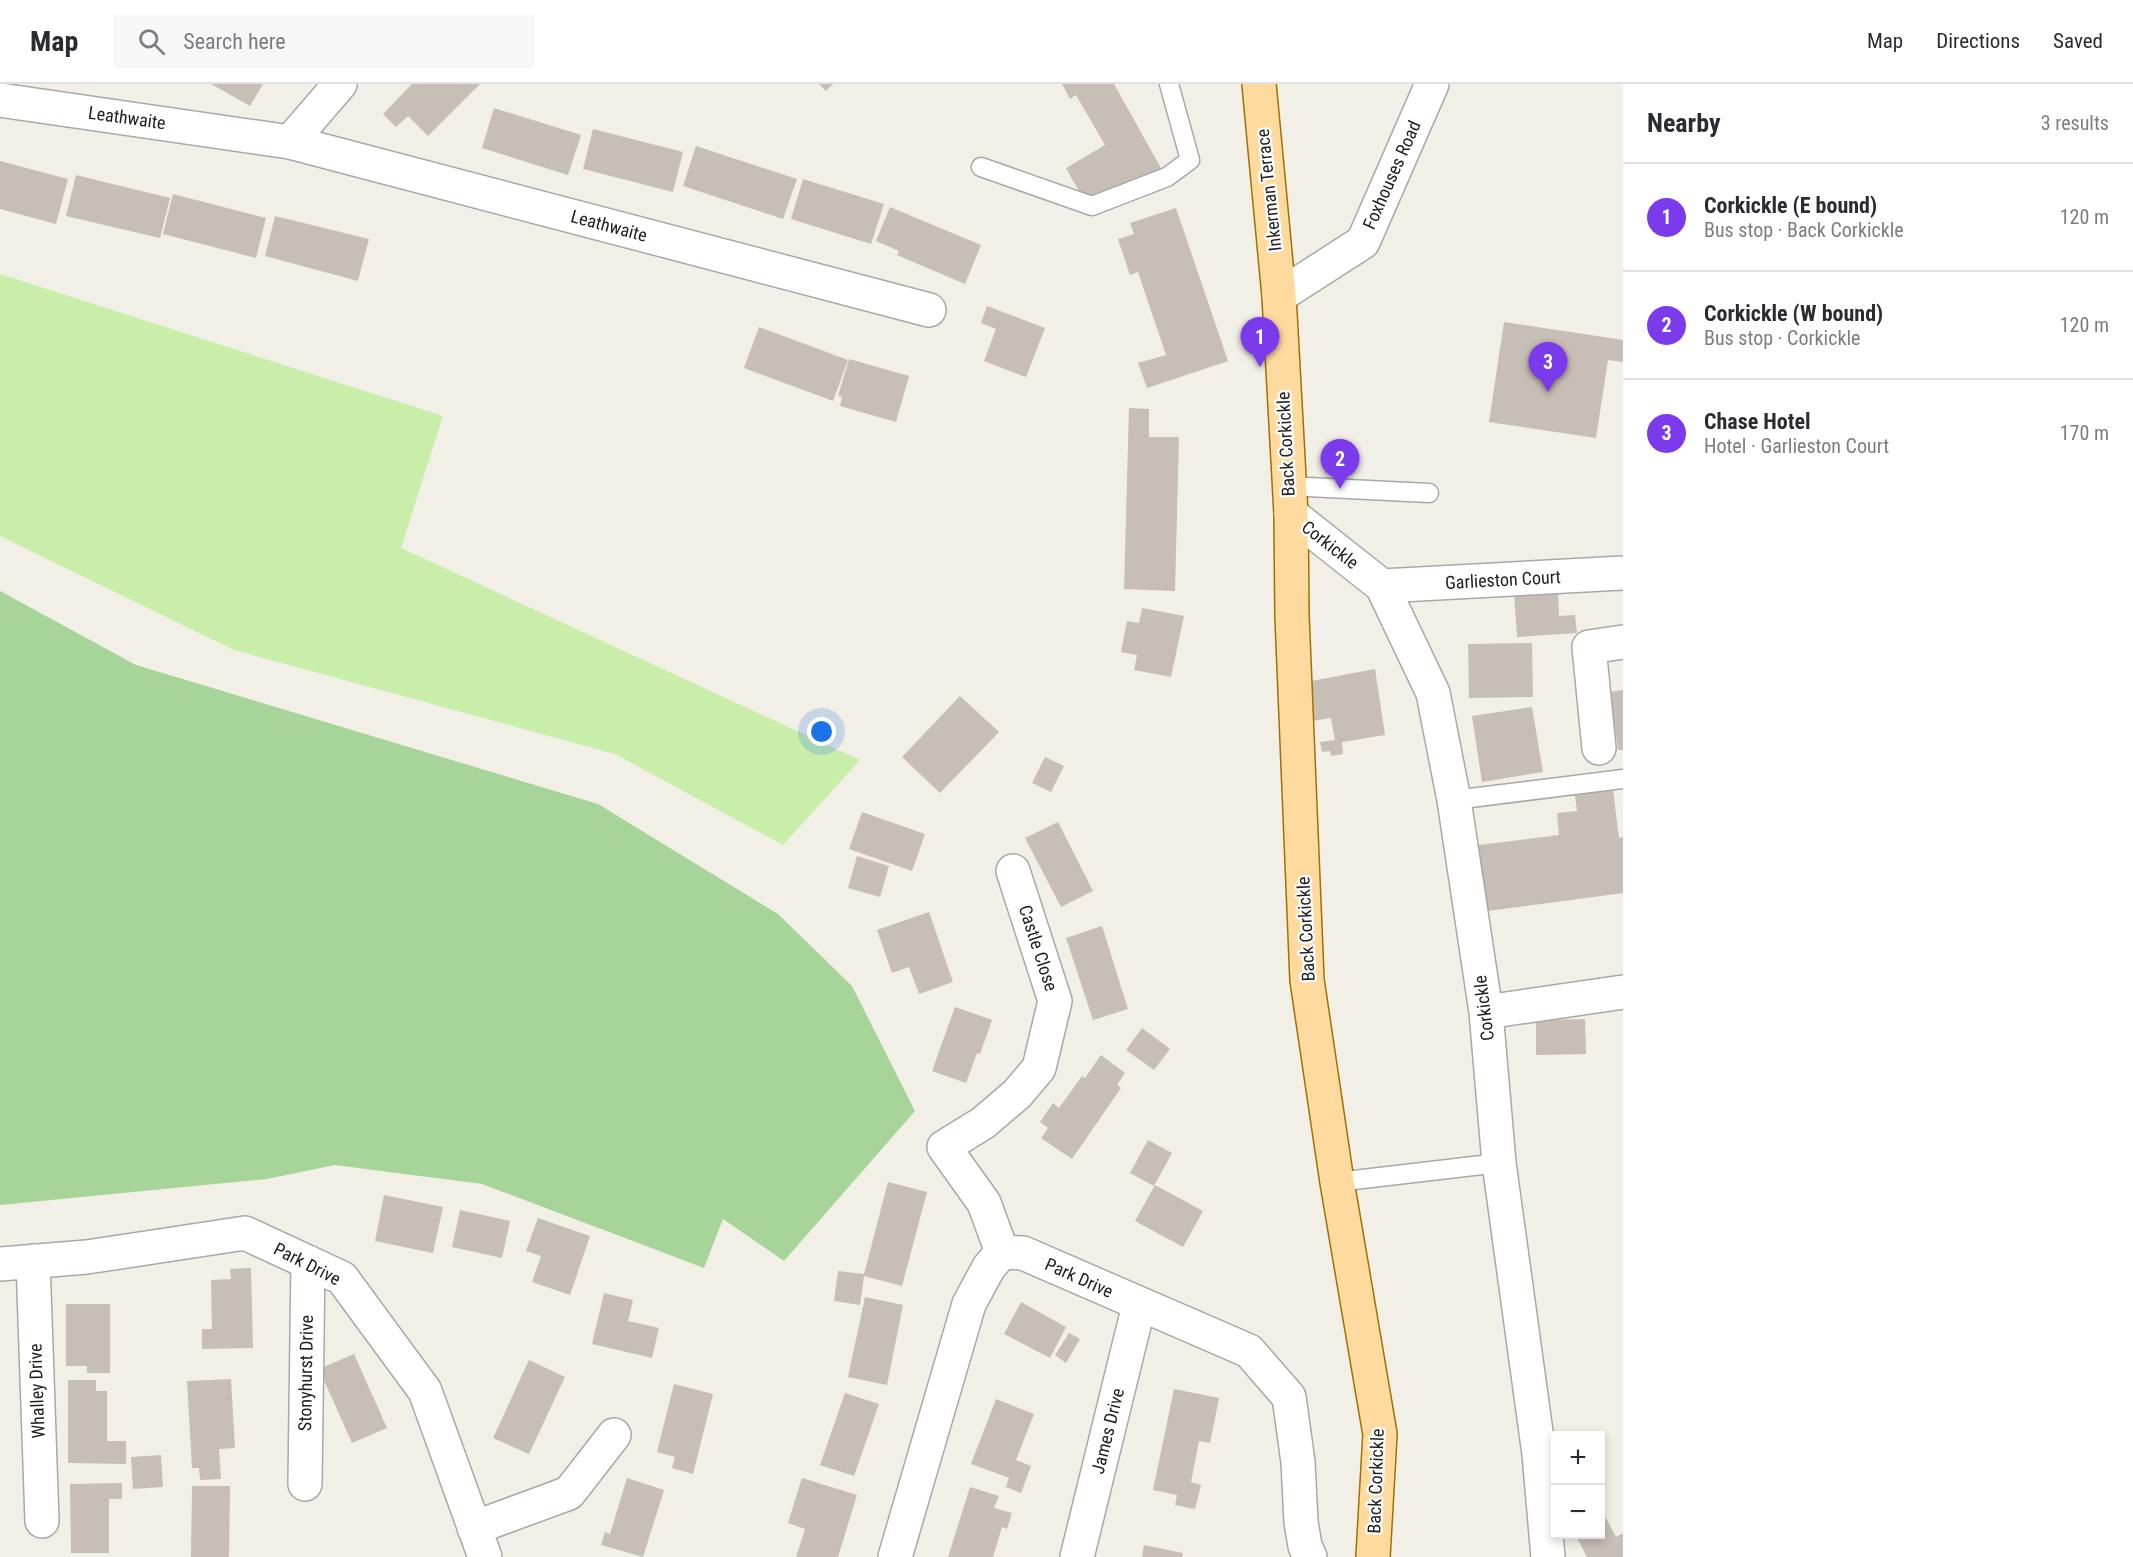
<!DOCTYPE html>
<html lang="en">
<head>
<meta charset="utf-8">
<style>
	body { margin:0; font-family:"Roboto Condensed",sans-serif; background:#f7f7f7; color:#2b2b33 }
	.controls { position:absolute; right:18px; bottom:18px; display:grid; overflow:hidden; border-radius:0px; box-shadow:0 3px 9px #0003 }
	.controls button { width:54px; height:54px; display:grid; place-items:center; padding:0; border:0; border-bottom:2px solid #e1e1e2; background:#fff; color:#2b2b33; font:30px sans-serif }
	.you { position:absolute; left:822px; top:648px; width:21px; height:21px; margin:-15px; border:4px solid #fff; border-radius:50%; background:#1a73e8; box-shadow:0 0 0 9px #1a73e833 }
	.badge { display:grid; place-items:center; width:39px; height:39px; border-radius:50%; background:#7c3aed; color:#fff; font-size:20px; font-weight:700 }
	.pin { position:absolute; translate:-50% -50px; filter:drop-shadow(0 2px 3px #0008) }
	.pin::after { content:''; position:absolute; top:32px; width:21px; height:18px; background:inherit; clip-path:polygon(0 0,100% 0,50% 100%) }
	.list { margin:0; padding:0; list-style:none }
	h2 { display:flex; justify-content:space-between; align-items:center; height:78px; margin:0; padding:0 24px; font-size:26px }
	h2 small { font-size:20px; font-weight:400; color:#7c7c81 }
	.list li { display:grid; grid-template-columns:39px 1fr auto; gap:18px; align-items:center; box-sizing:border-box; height:108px; padding:0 24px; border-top:2px solid #e1e1e2 }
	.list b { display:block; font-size:22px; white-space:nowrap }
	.list p { margin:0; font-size:20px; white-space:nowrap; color:#7c7c81 }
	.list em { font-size:20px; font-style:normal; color:#7c7c81 }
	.icon { flex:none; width:33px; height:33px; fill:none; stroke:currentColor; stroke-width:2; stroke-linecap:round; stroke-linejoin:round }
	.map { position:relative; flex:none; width:1623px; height:1473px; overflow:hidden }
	header { display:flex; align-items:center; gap:36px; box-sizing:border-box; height:84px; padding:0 30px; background:#fff; border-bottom:2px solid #e1e1e2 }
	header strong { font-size:28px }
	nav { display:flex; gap:33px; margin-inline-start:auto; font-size:21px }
	.search { width:420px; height:54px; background:#f7f7f7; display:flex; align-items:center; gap:15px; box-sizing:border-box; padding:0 21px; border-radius:0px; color:#7c7c81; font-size:22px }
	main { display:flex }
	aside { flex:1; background:#fff }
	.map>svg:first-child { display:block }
</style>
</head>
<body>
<header>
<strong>Map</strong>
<div class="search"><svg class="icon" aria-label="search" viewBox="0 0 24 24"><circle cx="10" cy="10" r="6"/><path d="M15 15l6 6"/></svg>Search here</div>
<nav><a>Map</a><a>Directions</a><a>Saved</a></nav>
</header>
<main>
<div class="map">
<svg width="1623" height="1473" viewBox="0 0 1623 1473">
	<rect width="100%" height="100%" fill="#f2efe7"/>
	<path fill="#c8eeaa" d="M0,190L443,332L401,464L860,676L783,761L615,670L234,566L0,452Z"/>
	<path fill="#a7d499" d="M0,507L136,581L598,720L778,830L852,902L915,1027L784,1177L723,1135L704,1184L482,1100L335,1081L267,1095L0,1121Z"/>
	<path fill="#c7beb6" d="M211,0H263L250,22Z
		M412,0H480L428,52L408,32L396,43L383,30Z
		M819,0H833L826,7Z
		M1062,0H1114L1162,86L1090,127L1066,84L1105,61L1076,11L1070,15Z
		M494,24L581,51L568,91L482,64Z
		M593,45L683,68L673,108L583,85Z
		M696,62L797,95L783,135L683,102Z
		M0,77L68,95L56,140L0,125Z
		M76,91L170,114L160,154L66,132Z
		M803,95L884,120L871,160L791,135Z
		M173,110L266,134L256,174L163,150Z
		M890,123L981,161L965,200L897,171L899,167L876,157Z
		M1176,124L1228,277L1147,304L1138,279L1166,271L1138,188L1130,191L1118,155L1134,150L1130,139Z
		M275,132L369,155L358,197L265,172Z
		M987,222L1045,244L1026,293L984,277L996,245L981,239Z
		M1504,238L1623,256V278L1608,276L1596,354L1489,338Z
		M759,243L848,276L833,317L744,284Z
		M849,275L909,292L896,338L840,322L842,313L838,312Z
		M1129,324L1149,325V353H1179L1175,507L1124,505Z
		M1558,506L1559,532L1575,531L1577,549L1517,553L1514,509Z
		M1142,524L1184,532L1171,593L1134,586L1137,571L1121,568L1127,537L1139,539Z
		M1532,559L1533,613L1469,614L1468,560Z
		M1375,585L1385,651L1342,658L1343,670L1331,672L1330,667L1322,668L1320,658L1335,656L1331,634L1313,637L1306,598Z
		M1623,606V666H1618L1610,608Z
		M960,612L999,648L940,709L902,673Z
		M1532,623L1543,688L1482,698L1472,632Z
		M1045,673L1064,682L1051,708L1032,699Z
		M1613,706L1619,754L1623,753V809L1480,828L1471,762L1559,751L1557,729L1577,727L1575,711Z
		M862,728L925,750L912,787L849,765Z
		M1058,738L1093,807L1061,823L1025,754Z
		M857,772L889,782L880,813L848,804Z
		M929,828L953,898L919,910L909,883L892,889L877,846Z
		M1102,842L1128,925L1093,936L1066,854Z
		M955,923L992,936L980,970L977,969L966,999L932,987Z
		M1585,935L1586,970L1536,971V936Z
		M1142,944L1170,965L1154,986L1126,966Z
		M1101,971L1125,989L1117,1001L1121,1004L1072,1075L1041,1054L1048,1044L1040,1038L1053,1019L1059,1024L1082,992L1085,994Z
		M1148,1056L1172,1069L1154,1102L1130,1089Z
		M888,1098L927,1108L902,1202L864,1192L860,1221L834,1217L838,1187L864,1190Z
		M1155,1101L1203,1127L1183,1163L1135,1137Z
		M384,1111L443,1123L433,1169L375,1157Z
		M460,1126L510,1137L502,1174L452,1163Z
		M538,1134L590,1152L570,1211L532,1198L541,1172L526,1167Z
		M251,1184L253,1264L202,1265V1245H212L211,1196L231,1195L230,1185Z
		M604,1209L633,1216L628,1237L659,1244L652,1274L592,1260Z
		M865,1213L903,1221L887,1301L848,1293Z
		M1021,1218L1066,1243L1050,1274L1004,1250Z
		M66,1220H110V1289H87V1282H66Z
		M1069,1249L1080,1255L1066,1279L1055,1271Z
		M354,1270L387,1344L352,1359L319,1285Z
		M529,1276L565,1293L529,1370L493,1354Z
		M231,1295L235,1364L219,1365L221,1395L200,1396L199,1384H192L187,1297Z
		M68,1296H96V1307H107V1357H126V1380L68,1379Z
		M674,1300L713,1310L693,1390L672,1384L675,1373L657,1368Z
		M1174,1305L1219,1314L1210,1359L1199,1357L1191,1398L1201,1401L1195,1425L1175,1421L1177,1411L1153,1406Z
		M845,1309L879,1320L854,1392L820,1381Z
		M996,1315L1034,1330L1016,1376L1031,1382L1021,1409L1006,1403L1009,1394L971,1380Z
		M161,1371L163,1403L133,1405L131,1373Z
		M627,1394L664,1406L643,1473L601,1461L605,1448L610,1450Z
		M802,1394L857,1411L838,1473H796L805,1445L788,1439Z
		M122,1399V1415H109V1469H71L70,1400Z
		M192,1402H230L229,1473H191Z
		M970,1403L999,1412L994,1424L1012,1429L1007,1445L1002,1443L993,1473H948Z
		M1606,1434L1616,1453L1623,1449V1473H1587L1575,1450H1600V1437Z
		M1144,1461L1183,1469L1182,1473H1142Z"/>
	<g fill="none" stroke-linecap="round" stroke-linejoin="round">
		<defs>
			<path id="lane" d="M981,83L1092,122L1167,93L1190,76L1169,0
				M1288,402L1429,409
				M1454,716L1623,695
				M1337,1098L1499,1079"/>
			<path id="street" d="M0,16L290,58L929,226
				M290,58L340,0
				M1279,212L1363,158L1432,0
				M1291,430L1382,502L1433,609L1454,716L1486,928L1499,1079L1539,1370L1548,1473
				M1382,502L1623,489
				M1599,664L1589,563L1623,558
				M1486,928L1623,908
				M1002,1168L984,1119L944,1063L983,1039L1017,1010L1039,984L1055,917L1013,787
				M33,1177L42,1437
				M0,1180L87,1173L245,1149L342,1194L425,1307L485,1473
				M305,1400L308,1178
				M474,1444L569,1409L614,1351
				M895,1473L969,1220L989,1183L1002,1168L1023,1169L1249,1267L1289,1313L1298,1378L1301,1438L1305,1462L1310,1473
				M1077,1473L1139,1221"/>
			<path id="primary" d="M1259,0L1279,212L1291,430L1292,532L1307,896L1337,1098L1380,1350L1373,1473"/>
		</defs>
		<use href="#lane" stroke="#a8a8a8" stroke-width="21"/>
		<use href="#street" stroke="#a8a8a8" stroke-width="36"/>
		<use href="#primary" stroke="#9e7100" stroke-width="36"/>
		<use href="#lane" stroke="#fff" stroke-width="18"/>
		<use href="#street" stroke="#fff" stroke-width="33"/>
		<use href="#primary" stroke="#ffda9f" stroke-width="33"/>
	</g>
	<g text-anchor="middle" stroke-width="4.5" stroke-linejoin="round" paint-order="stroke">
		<g font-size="18" fill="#212121" stroke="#fff">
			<text transform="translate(127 34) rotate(8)" y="6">Leathwaite</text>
			<text transform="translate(1392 91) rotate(-66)" y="6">Foxhouses Road</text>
			<text transform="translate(1269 106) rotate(-96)" y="6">Inkerman Terrace</text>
			<text transform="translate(609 142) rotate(15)" y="6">Leathwaite</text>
			<text transform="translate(1286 360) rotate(-93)" y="6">Back Corkickle</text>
			<text transform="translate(1330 461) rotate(38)" y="6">Corkickle</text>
			<text transform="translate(1503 496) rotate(-3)" y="6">Garlieston Court</text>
			<text transform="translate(1306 845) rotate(-93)" y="6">Back Corkickle</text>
			<text transform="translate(1038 864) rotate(72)" y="6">Castle Close</text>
			<text transform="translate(1484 924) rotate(-97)" y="6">Corkickle</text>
			<text transform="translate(307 1180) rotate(27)" y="6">Park Drive</text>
			<text transform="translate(1079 1194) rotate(24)" y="6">Park Drive</text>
			<text transform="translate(306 1289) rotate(-89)" y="6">Stonyhurst Drive</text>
			<text transform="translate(37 1307) rotate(-92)" y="6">Whalley Drive</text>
			<text transform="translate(1108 1347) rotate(-76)" y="6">James Drive</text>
			<text transform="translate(1376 1397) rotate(-88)" y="6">Back Corkickle</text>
		</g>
	</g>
</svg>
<div class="controls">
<button>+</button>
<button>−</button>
</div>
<div class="you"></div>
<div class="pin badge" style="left:1260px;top:283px">1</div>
<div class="pin badge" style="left:1340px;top:405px">2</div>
<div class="pin badge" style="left:1548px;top:308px">3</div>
</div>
<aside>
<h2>Nearby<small>3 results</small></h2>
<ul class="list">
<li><span class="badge">1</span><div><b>Corkickle (E bound)</b><p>Bus stop · Back Corkickle</p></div><em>120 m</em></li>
<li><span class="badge">2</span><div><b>Corkickle (W bound)</b><p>Bus stop · Corkickle</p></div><em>120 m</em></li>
<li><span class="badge">3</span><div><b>Chase Hotel</b><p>Hotel · Garlieston Court</p></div><em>170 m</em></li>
</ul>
</aside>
</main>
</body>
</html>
